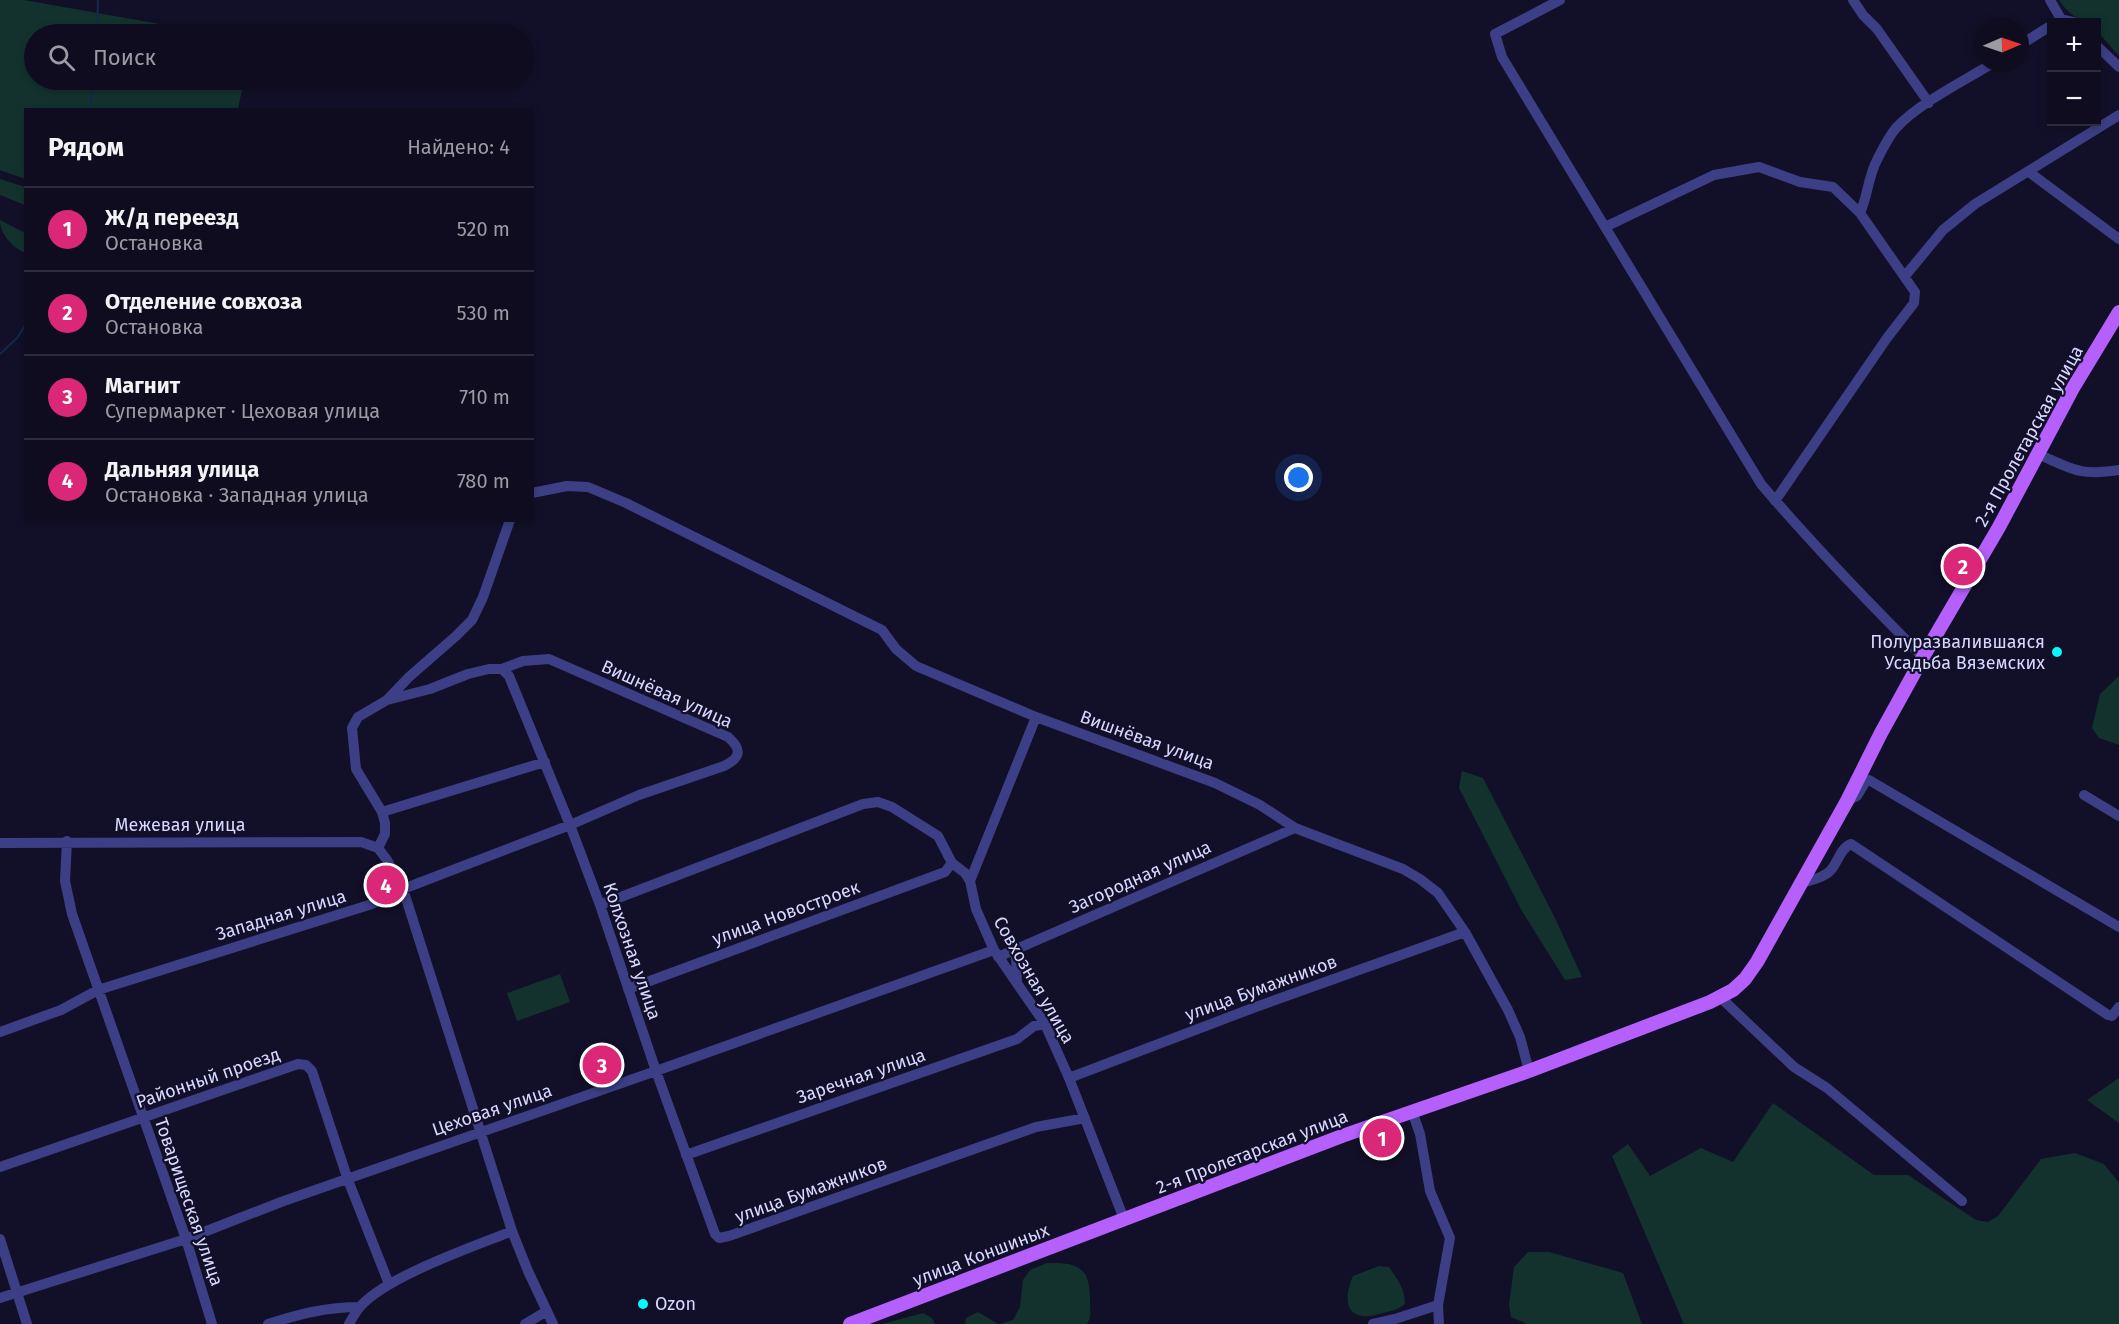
<!DOCTYPE html>
<html lang="ru">
<head>
<meta charset="utf-8">
<style>
	body { margin:0; font-family:"Fira Sans",sans-serif; background:#1c1a2b; color:#f1f3f6 }
	.controls { position:absolute; right:18px; top:18px; display:grid; overflow:hidden; border-radius:0px; box-shadow:0 3px 9px #0003 }
	.controls button { width:54px; height:54px; display:grid; place-items:center; padding:0; border:0; border-bottom:2px solid #2e2c3c; background:#0e0c1e; color:#f1f3f6; font:30px sans-serif }
	.compass { position:absolute; left:1975px; top:18px; width:54px; height:54px; border-radius:50%; background:#0e0c1e; box-shadow:0 3px 9px #0003; rotate:88deg }
	.you { position:absolute; left:1299px; top:478px; width:21px; height:21px; margin:-15px; border:4px solid #fff; border-radius:50%; background:#1a73e8; box-shadow:0 0 0 9px #1a73e833 }
	.badge { display:grid; place-items:center; width:39px; height:39px; border-radius:50%; background:#db2777; color:#fff; font-size:20px; font-weight:700 }
	.pin { position:absolute; translate:-50% -50%; border:3px solid #fff; box-shadow:0 2px 6px #0006 }
	.list { margin:0; padding:0; list-style:none }
	h2 { display:flex; justify-content:space-between; align-items:center; height:78px; margin:0; padding:0 24px; font-size:26px }
	h2 small { font-size:20px; font-weight:400; color:#9b9ba4 }
	.list li { display:grid; grid-template-columns:39px 1fr auto; gap:18px; align-items:center; box-sizing:border-box; height:84px; padding:0 24px; border-top:2px solid #2e2c3c }
	.list b { display:block; font-size:22px; white-space:nowrap }
	.list p { margin:0; font-size:20px; white-space:nowrap; color:#9b9ba4 }
	.list em { font-size:20px; font-style:normal; color:#9b9ba4 }
	.icon { flex:none; width:33px; height:33px; fill:none; stroke:currentColor; stroke-width:2; stroke-linecap:round; stroke-linejoin:round }
	.map { position:relative; flex:none; width:2119px; height:1324px; overflow:hidden }
	.search { position:absolute; background:#0e0c1e; box-shadow:0 3px 9px #0003; left:24px; top:24px; width:510px; height:66px; display:flex; align-items:center; gap:15px; box-sizing:border-box; padding:0 21px; border-radius:33px; color:#9b9ba4; font-size:22px }
	.panel { position:absolute; background:#0e0c1e; box-shadow:0 3px 9px #0003; left:24px; top:108px; width:510px; height:414px; border-radius:0px }
	.map>svg:first-child { display:block }
</style>
</head>
<body>
<div class="map">
<svg width="2119" height="1324" viewBox="0 0 2119 1324">
	<rect width="100%" height="100%" fill="#121028"/>
	<path fill="#13322e" d="M0,0H24L216,34H34V80H244L238,109L26,110L25,179L0,170Z
		M2059,0H2119V56L2097,31L2096,22C2079,22 2068,14 2059,0Z
		M0,179L25,187V205L0,195Z
		M0,220L25,233V253C13,247 0,235 0,220Z
		M2119,676V745L2099,738L2092,728L2100,694Z
		M1462,771L1483,778L1555,918L1582,977L1565,980L1522,911L1459,788Z
		M560,974L570,1002L517,1021L507,993Z
		M2119,1078V1123L2087,1100Z
		M1773,1103L1874,1175H1908L1976,1220L1988,1222L1998,1216L2041,1159L2075,1153L2104,1164L2119,1183V1324H1684L1612,1156L1628,1144L1650,1176L1701,1148L1733,1162Z
		M1528,1252H1549L1623,1273L1642,1324H1527L1511,1317L1509,1305L1514,1267Z
		M1047,1263C1078,1262 1090,1267 1090,1300C1090,1310 1092,1316 1087,1324H1000L1013,1320L1020,1307L1023,1280L1030,1270Z
		M1379,1266L1389,1267C1397,1279 1405,1288 1405,1304C1397,1310 1392,1311 1383,1313C1375,1315 1366,1318 1358,1315C1342,1310 1348,1287 1353,1276Z
		M978,1312L998,1324H965L966,1318Z
		M923,1313L932,1318L935,1324H882Z"/>
	<g fill="none" stroke-linecap="round" stroke-linejoin="round">
		<path stroke="#0f2b4d" stroke-width="2" d="M97,34L98,0
			M90,110L93,80
			M0,354L17,338L26,324"/>
		<path stroke="#3c3f86" stroke-width="10" d="M1560,0L1495,34L1502,57L1605,227
			M1853,0L1863,15L1877,29L1929,103
			M2050,0L2061,19
			M2056,22L2061,19L2074,22
			M2020,45L2052,25
			M2096,45L2119,67
			M2029,172L2119,239
			M1860,213C1868,195 1868,177 1877,160C1882,150 1889,136 1896,128C1919,103 1964,81 1993,63
			M1905,276L1943,230L1975,204L2119,115
			M2038,454C2074,470 2080,476 2119,470
			M532,493L567,486L588,487L626,503L882,630L896,649L916,666L1036,717L1215,783L1260,805L1295,828L1403,869L1420,879L1438,893L1465,932L1508,1010L1520,1037L1529,1071
			M1775,501L1887,338L1914,303L1915,292L1860,213L1833,187L1800,182L1759,167L1714,175L1605,227L1761,484C1812,544 1867,601 1923,657
			M387,700L409,677L456,636L472,620L483,597L510,520
			M2084,795L2119,816
			M1847,801L1857,796L1866,781L1869,780L2119,927
			M382,812L545,762
			M67,841L65,881L72,914L186,1239L212,1324
			M0,843L361,842L378,848L387,860L403,889L512,1231L528,1271L553,1324
			M378,848L385,834V823L382,812L356,769L352,728L358,717L387,700L430,689L468,674L489,669H502L509,676L570,825L600,905L656,1071L715,1234L719,1238L729,1236L1036,1127L1085,1118
			M970,881L1036,717
			M1802,883C1810,881 1824,877 1830,871C1838,863 1840,848 1851,844L2108,1015L2112,1016L2119,1007
			M600,905L863,804L878,802L892,807L938,836L952,863L965,873L970,881L976,909L994,950L1045,1024L1069,1078L1124,1219
			M998,957L1295,828
			M1017,983L1016,957L1019,948
			M628,989L945,872L952,863
			M1721,998L1794,1067L1827,1088L1962,1201
			M0,1032L61,1010L98,990L372,904L403,889L570,825L639,795L724,766C740,758 743,750 728,737L549,659L523,661L502,669
			M1069,1078L1253,1008L1465,932
			M1412,1111L1420,1134L1430,1191L1450,1238L1438,1305L1439,1324
			M686,1155L1017,1039L1034,1026L1045,1024
			M0,1167L298,1064L306,1065L312,1071L348,1180L389,1284
			M0,1239L27,1324
			M0,1298L186,1239L281,1202L656,1071L994,950
			M268,1324C300,1314 326,1307 360,1307
			M349,1324C352,1319 355,1313 359,1308C384,1277 473,1247 512,1231
			M525,1324L547,1311
			M1373,1324L1395,1319L1438,1305"/>
		<path stroke="#b55ffd" stroke-width="14" d="M850,1324L1342,1136L1529,1071L1710,1002L1733,990L1745,979L1757,962L1847,801L1881,733L1923,657L1999,527L2073,388L2119,312"/>
	</g>
	<g fill="#05f9fd" stroke="#121028" stroke-width="2">
		<circle cx="2057" cy="652" r="6"/>
		<circle cx="643" cy="1304" r="6"/>
	</g>
	<g text-anchor="middle" stroke-width="4.5" stroke-linejoin="round" paint-order="stroke">
		<g font-size="18" fill="#d8d7ff" stroke="#121028">
			<text transform="translate(2029 436) rotate(-61)" y="6">2-я Пролетарская улица</text>
			<text transform="translate(667 694) rotate(24)" y="6">Вишнёвая улица</text>
			<text transform="translate(1147 740) rotate(20)" y="6">Вишнёвая улица</text>
			<text x="180" y="831">Межевая улица</text>
			<text transform="translate(1140 877) rotate(-24)" y="6">Загородная улица</text>
			<text transform="translate(786 913) rotate(-20)" y="6">улица Новостроек</text>
			<text transform="translate(281 915) rotate(-17)" y="6">Западная улица</text>
			<text transform="translate(632 951) rotate(71)" y="6">Колхозная улица</text>
			<text transform="translate(1034 980) rotate(60)" y="6">Совхозная улица</text>
			<text transform="translate(1261 988) rotate(-20)" y="6">улица Бумажников</text>
			<text transform="translate(861 1076) rotate(-19)" y="6">Заречная улица</text>
			<text transform="translate(208 1078) rotate(-19)" y="6">Районный проезд</text>
			<text transform="translate(492 1110) rotate(-19)" y="6">Цеховая улица</text>
			<text transform="translate(1252 1152) rotate(-21)" y="6">2-я Пролетарская улица</text>
			<text transform="translate(811 1190) rotate(-20)" y="6">улица Бумажников</text>
			<text transform="translate(189 1202) rotate(71)" y="6">Товарищеская улица</text>
			<text transform="translate(981 1255) rotate(-21)" y="6">улица Коншиных</text>
		</g>
		<g font-size="18" fill="#d8d7ff" stroke="#121028" text-anchor="end">
			<text x="2045" y="648">Полуразвалившаяся<tspan x="2045" dy="21">Усадьба Вяземских</tspan></text>
			<text x="655" y="1310" text-anchor="start">Ozon</text>
		</g>
	</g>
</svg>
<div class="controls">
<button>+</button>
<button>−</button>
</div>
<svg class="compass" viewBox="-18 -18 36 36"><path d="M0-13l5 13h-10z" fill="#e53935"/><path d="M0 13l5-13h-10z" fill="#9b9ba4"/></svg>
<div class="you"></div>
<div class="pin badge" style="left:1382px;top:1138px">1</div>
<div class="pin badge" style="left:1963px;top:566px">2</div>
<div class="pin badge" style="left:602px;top:1065px">3</div>
<div class="pin badge" style="left:386px;top:885px">4</div>
<div class="search"><svg class="icon" aria-label="search" viewBox="0 0 24 24"><circle cx="10" cy="10" r="6"/><path d="M15 15l6 6"/></svg>Поиск</div>
<section class="panel">
<h2>Рядом<small>Найдено: 4</small></h2>
<ul class="list">
<li><span class="badge">1</span><div><b>Ж/д переезд</b><p>Остановка</p></div><em>520 m</em></li>
<li><span class="badge">2</span><div><b>Отделение совхоза</b><p>Остановка</p></div><em>530 m</em></li>
<li><span class="badge">3</span><div><b>Магнит</b><p>Супермаркет · Цеховая улица</p></div><em>710 m</em></li>
<li><span class="badge">4</span><div><b>Дальняя улица</b><p>Остановка · Западная улица</p></div><em>780 m</em></li>
</ul>
</section>
</div>
</body>
</html>
